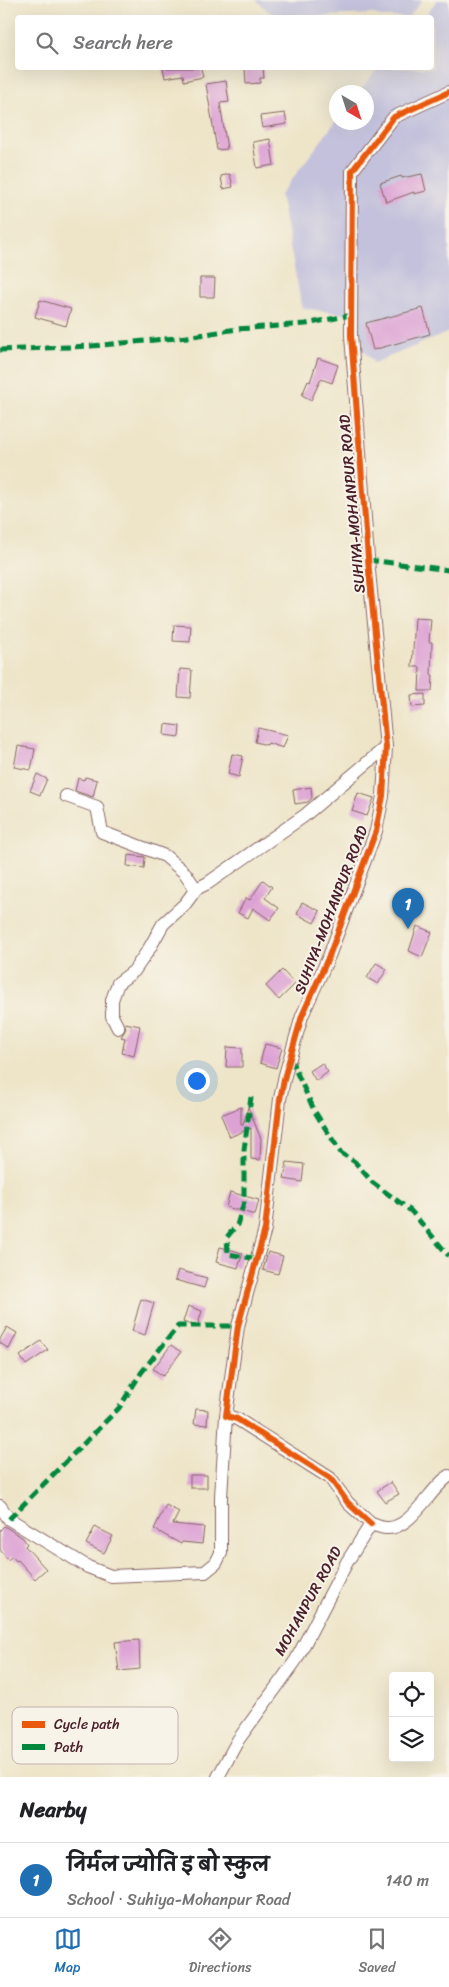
<!DOCTYPE html>
<html lang="en">
<head>
<meta charset="utf-8">
<style>
	body { margin:0; font-family:Sriracha,"Playpen Sans Deva",sans-serif; background:#f6f6f6; color:#202124 }
	.controls { position:absolute; right:15px; bottom:15px; display:grid; overflow:hidden; border-radius:5px; box-shadow:0 5px 20px #0002 }
	.controls button { width:45px; height:45px; display:grid; place-items:center; padding:0; border:0; border-bottom:1px solid #e0e0e0; background:#fff; color:#202124; font:25px sans-serif }
	.compass { position:absolute; left:329px; top:85px; width:45px; height:45px; border-radius:50%; background:#fff; box-shadow:0 5px 20px #0002; rotate:141deg }
	.you { position:absolute; left:196px; top:1080px; width:18px; height:18px; margin:-12px; border:4px solid #fff; border-radius:50%; background:#1a73e8; box-shadow:0 0 0 8px #1a73e833 }
	.badge { display:grid; place-items:center; width:32px; height:32px; border-radius:50%; background:#1f6fb2; color:#fff; font-size:16px; font-weight:700 }
	.pin { position:absolute; translate:-50% -41px; filter:drop-shadow(0 1px 2px #0008) }
	.pin::after { content:''; position:absolute; top:26px; width:18px; height:15px; background:inherit; clip-path:polygon(0 0,100% 0,50% 100%) }
	.list { margin:0; padding:0; list-style:none }
	h2 { display:flex; justify-content:space-between; align-items:center; height:65px; margin:0; padding:0 20px; font-size:21px }
	h2 small { font-size:16px; font-weight:400; color:#757577 }
	.list li { display:grid; grid-template-columns:32px 1fr auto; gap:15px; align-items:center; box-sizing:border-box; height:75px; padding:0 20px; border-top:1px solid #e0e0e0 }
	.list b { display:block; font-size:19px; white-space:nowrap }
	.list p { margin:0; font-size:16px; white-space:nowrap; color:#757577 }
	.list em { font-size:16px; font-style:normal; color:#757577 }
	.icon { flex:none; width:28px; height:28px; fill:none; stroke:currentColor; stroke-width:2; stroke-linecap:round; stroke-linejoin:round }
	.map { position:relative; flex:none; width:449px; height:1777px; overflow:hidden }
	.search { position:absolute; background:#fff; box-shadow:0 5px 20px #0002; left:15px; right:15px; top:15px; height:55px; display:flex; align-items:center; gap:12px; box-sizing:border-box; padding:0 18px; border-radius:5px; color:#757577; font-size:19px }
	.sheet { height:140px; background:#fff }
	nav { display:flex; justify-content:space-around; align-items:center; box-sizing:border-box; height:70px; border-top:1px solid #e0e0e0; background:#fff; font-size:14px; color:#757577 }
	nav a { display:grid; justify-items:center; gap:2px }
	nav .on { color:#1f6fb2 }
	.map>svg:first-child { display:block }
</style>
</head>
<body>
<div class="map">
<svg width="449" height="1777" viewBox="0 0 449 1777">
	<rect width="100%" height="100%" fill="#f7f3e8"/>
	<filter id="ink" filterUnits="userSpaceOnUse"><feTurbulence type="fractalNoise" baseFrequency=".02" numOctaves="2"/><feDisplacementMap in="SourceGraphic" scale="10" xChannelSelector="R" yChannelSelector="G"/><feConvolveMatrix kernelMatrix="1 2 1 2 8 2 1 2 1" color-interpolation-filters="sRGB"/></filter>
	<filter id="wash" filterUnits="userSpaceOnUse"><feTurbulence type="fractalNoise" baseFrequency=".0096" numOctaves="4" result="noise"/><feDisplacementMap in="SourceGraphic" scale="20" xChannelSelector="R" yChannelSelector="G"/><feGaussianBlur stdDeviation="1.12" result="paint"/><feColorMatrix in="noise" values="0 0 0 0 0 0 0 0 0 0 0 0 0 0 0 0 0 1.4 0 .05"/><feComposite in="paint" operator="in"/></filter>
	<g filter="url(#wash)">
		<rect width="100%" height="100%" fill="#eee5c9"/>
		<path fill="#c3c1db" d="M256,0H422L409,17H380L374,14L276,18Z
			M437,0H449V332L374,363L351,335V315L302,308L280,195L336,121L366,122V92H358L378,68H432V18L425,17Z"/>
		<g id="blocks">
			<path fill="#dda2d4" d="M163,68H201L203,77L184,81L183,75L165,78Z
				M245,68H263L264,78H260V83L246,84Z
				M226,81L229,102L220,103L227,149L217,150L206,84Z
				M285,113L287,124L262,128L260,116Z
				M270,139L274,165L257,168L253,142Z
				M230,174L233,187L223,189L221,176Z
				M422,174L426,191L414,194V192L386,202L380,183L401,176L402,178Z
				M200,278H215L214,297H200Z
				M40,300L71,309L66,326L35,317Z
				M423,308L430,334L373,350L366,323Z
				M318,358L338,365L332,383L321,379L311,400L302,395L308,381L310,382Z
				M415,618L431,619L429,642H432L431,675H433L432,691H419L420,667H412Z
				M174,625L191,626L190,642L173,641Z
				M180,669L192,670L190,698L178,697Z
				M425,694V706L412,707L411,695Z
				M165,724L180,726L179,737L164,735Z
				M258,728L288,735L283,748L268,743L267,745L255,742Z
				M18,746L35,749L31,770L14,767Z
				M232,754L243,756L239,777L228,774Z
				M37,774L47,779L40,795L30,791Z
				M85,777L97,780L93,797L75,791L78,778L84,780Z
				M311,787L312,798L308,802L295,804L293,790Z
				M358,793L374,798L367,816L352,811Z
				M128,855L145,857L144,868L127,866Z
				M263,880L272,887L265,898L279,908L270,920L253,908L248,918L238,913L246,898L250,900Z
				M302,902L320,911L314,923L297,914Z
				M417,926L432,932L422,957L409,951Z
				M376,963L387,969L378,984L367,978Z
				M282,970L295,984L279,1000L266,986Z
				M125,1023L140,1026L134,1056L122,1053L125,1038L121,1037L126,1029Z
				M265,1044L282,1048L276,1068L260,1063Z
				M227,1047L242,1048V1067H226Z
				M322,1063L328,1072L316,1081L310,1071Z
				M241,1107V1125H243L248,1107L261,1139L260,1160L251,1159V1128L230,1137L221,1115Z
				M287,1162L304,1164L302,1182L284,1179Z
				M230,1192L259,1200L255,1215L226,1207Z
				M220,1247L243,1253L238,1268L216,1262Z
				M268,1252L283,1256L278,1274L263,1270Z
				M178,1270L207,1278L204,1288L175,1280Z
				M141,1299L154,1303L145,1335L132,1331Z
				M188,1306L202,1311L197,1327L183,1322Z
				M7,1327L17,1333L9,1349L0,1343V1339Z
				M41,1341L48,1350L26,1365L20,1356Z
				M171,1345L181,1352L163,1376L153,1369Z
				M196,1409L208,1410L207,1425L194,1424Z
				M190,1475H207V1488H190Z
				M391,1482L399,1494L385,1502L377,1491Z
				M166,1505L179,1512L173,1524L204,1527L202,1544L182,1542L181,1544L154,1529Z
				M4,1526L23,1538L27,1544L25,1546L46,1569L35,1579L18,1560L16,1561L12,1556L8,1560L0,1550V1530Z
				M95,1527L113,1536L104,1553L86,1544Z
				M139,1640L140,1669L119,1671L115,1642Z"/>
		</g>
	</g>
	<g filter="url(#ink)">
		<use href="#blocks" fill-opacity="0" stroke="#836462" stroke-width="1"/>
		<g fill="none" stroke-linecap="round" stroke-linejoin="round">
			<defs>
				<path id="street" d="M66,796L97,807L102,832L165,856L185,873L196,889L208,883L304,816L386,747
					M118,1028L112,1016V1000L118,983L134,971L149,949L163,924L185,904L196,889
					M0,1506L9,1519L88,1567L111,1576L205,1572L216,1563L221,1553V1497L226,1416
					M371,1524L348,1503L330,1478L237,1419L226,1416L238,1326L265,1229L280,1099L285,1075L302,1016L329,956L376,831L383,796L386,747L369,571L351,335L352,171L394,117L449,92
					M218,1777L238,1740L296,1660L347,1562L371,1524C375,1525 381,1528 386,1528C411,1530 430,1488 449,1476"/>
			</defs>
			<use href="#street" stroke="#836462" stroke-width="14"/>
			<use href="#street" stroke="#fff" stroke-width="12"/>
			<path stroke="#00873e" stroke-width="5" stroke-dasharray="10 5" stroke-linecap="butt" d="M0,350L91,346L187,337L237,329L306,324L351,315
				M368,560L449,570
				M290,1058L315,1112L341,1153L355,1162L372,1182L411,1211L449,1256
				M251,1097L244,1150V1202L237,1225L227,1237L228,1254L258,1259
				M9,1519L119,1408L141,1373L178,1326H238"/>
			<defs>
				<path id="cycleway" d="M371,1524L348,1503L330,1478L237,1419L226,1416L238,1326L265,1229L280,1099L285,1075L302,1016L329,956L376,831L383,796L386,747L369,571L351,335L352,171L394,117L449,92"/>
			</defs>
			<use href="#cycleway" stroke="#f7f3e8" stroke-width="9"/>
			<use href="#cycleway" stroke="#e8590c" stroke-width="6"/>
		</g>
	</g>
	<g text-anchor="middle" stroke-width="4" stroke-linejoin="round" paint-order="stroke">
		<g font-size="15" fill="#4a1f2b" stroke="#f7f3e8">
			<text transform="translate(352 504) rotate(-95)" y="5">SUHIYA-MOHANPUR ROAD</text>
			<text transform="translate(331 910) rotate(-69)" y="5">SUHIYA-MOHANPUR ROAD</text>
			<text transform="translate(308 1601) rotate(-61)" y="5">MOHANPUR ROAD</text>
		</g>
	</g>
	<rect x="12" y="1707" width="166" height="57" rx="8" fill="#f7f3e8" stroke="#c3b3af" stroke-width="1"/>
	<rect x="22" y="1721" width="23" height="7" fill="#e8590c"/>
	<rect x="22" y="1744" width="23" height="6" fill="#00873e"/>
	<g font-size="14" fill="#4a1f2b">
		<text x="54" y="1729">Cycle path</text>
		<text x="54" y="1752">Path</text>
	</g>
</svg>
<div class="controls">
<button><svg class="icon" aria-label="locate" viewBox="0 0 24 24"><circle cx="12" cy="12" r="6"/><path d="M12 2v4M12 18v4M2 12h4M18 12h4"/></svg></button>
<button><svg class="icon" aria-label="layers" viewBox="0 0 24 24"><path d="M12 4l9 5-9 5-9-5zM3 14l9 5 9-5"/></svg></button>
</div>
<svg class="compass" viewBox="-18 -18 36 36"><path d="M0-13l5 13h-10z" fill="#e53935"/><path d="M0 13l5-13h-10z" fill="#757577"/></svg>
<div class="you"></div>
<div class="pin badge" style="left:408px;top:929px">1</div>
<div class="search"><svg class="icon" aria-label="search" viewBox="0 0 24 24"><circle cx="10" cy="10" r="6"/><path d="M15 15l6 6"/></svg>Search here</div>
</div>
<section class="sheet">
<h2>Nearby<small></small></h2>
<ul class="list">
<li><span class="badge">1</span><div><b>निर्मल ज्याेति इ बाे स्कुल</b><p>School · Suhiya-Mohanpur Road</p></div><em>140 m</em></li>
</ul>
</section>
<nav>
<a class="on"><svg class="icon" aria-label="map" viewBox="0 0 24 24"><path d="M3 6l6-2 6 2 6-2v14l-6 2-6-2-6 2zM9 4v14M15 6v14"/></svg>Map</a>
<a><svg class="icon" aria-label="directions" viewBox="0 0 24 24"><path d="M12 3l9 9-9 9-9-9zM9 14v-3h6M13 9l2 2-2 2"/></svg>Directions</a>
<a><svg class="icon" aria-label="saved" viewBox="0 0 24 24"><path d="M7 4h10v16l-5-4-5 4z"/></svg>Saved</a>
</nav>
</body>
</html>
